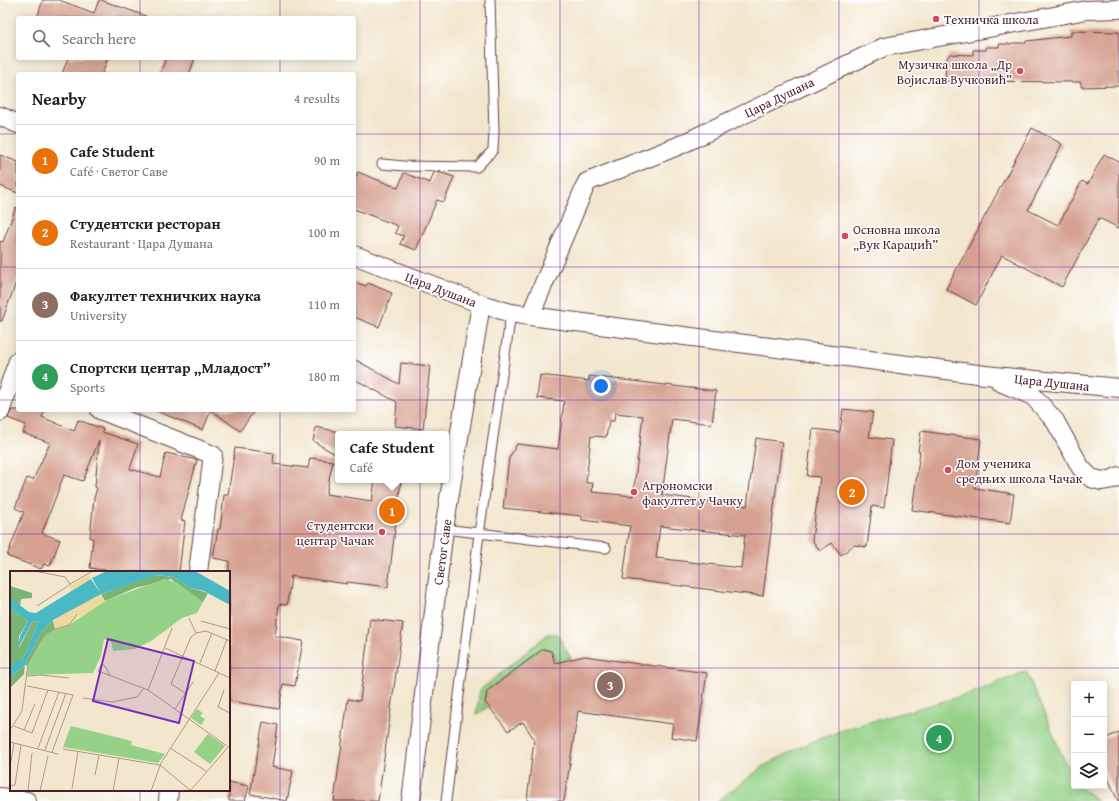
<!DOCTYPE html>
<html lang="en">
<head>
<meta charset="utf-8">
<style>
	body { margin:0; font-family:"Gentium Book Plus",serif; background:#f6f6f6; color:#202124 }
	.controls { position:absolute; right:12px; bottom:12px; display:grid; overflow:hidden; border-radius:4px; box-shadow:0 2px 10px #0003 }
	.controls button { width:36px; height:36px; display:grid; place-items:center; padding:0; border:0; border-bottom:1px solid #e0e0e0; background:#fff; color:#202124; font:20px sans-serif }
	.you { position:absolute; left:601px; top:386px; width:14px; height:14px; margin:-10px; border:3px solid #fff; border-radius:50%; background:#1a73e8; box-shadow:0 0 0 6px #1a73e833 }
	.badge { display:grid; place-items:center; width:26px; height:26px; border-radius:50%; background:#d1495b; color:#fff; font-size:13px; font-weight:700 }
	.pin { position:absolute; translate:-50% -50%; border:2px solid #fff; box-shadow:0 1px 4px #0006 }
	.popup { position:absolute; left:335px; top:431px; width:114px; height:52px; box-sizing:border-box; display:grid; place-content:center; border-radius:4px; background:#fff; filter:drop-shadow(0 1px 3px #0005); font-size:13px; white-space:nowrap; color:#757577 }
	.popup b { font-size:15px; color:#202124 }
	.popup::after { content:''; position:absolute; left:50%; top:100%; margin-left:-8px; border:8px solid transparent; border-top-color:#fff }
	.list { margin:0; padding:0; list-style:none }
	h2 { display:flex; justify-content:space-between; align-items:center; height:52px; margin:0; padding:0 16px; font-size:17px }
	h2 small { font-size:13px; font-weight:400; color:#757577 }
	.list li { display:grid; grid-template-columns:26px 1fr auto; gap:12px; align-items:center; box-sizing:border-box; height:72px; padding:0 16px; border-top:1px solid #e0e0e0 }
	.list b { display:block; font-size:15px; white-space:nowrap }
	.list p { margin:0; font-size:13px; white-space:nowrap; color:#757577 }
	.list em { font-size:13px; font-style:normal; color:#757577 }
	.icon { flex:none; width:22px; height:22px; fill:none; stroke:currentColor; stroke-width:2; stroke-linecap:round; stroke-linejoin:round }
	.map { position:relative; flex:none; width:1119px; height:801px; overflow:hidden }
	.search { position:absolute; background:#fff; box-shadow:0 2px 10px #0003; left:16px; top:16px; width:340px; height:44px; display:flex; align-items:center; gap:10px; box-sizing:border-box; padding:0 14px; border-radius:4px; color:#757577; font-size:15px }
	.panel { position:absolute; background:#fff; box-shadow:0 2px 10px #0003; left:16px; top:72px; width:340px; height:340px; border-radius:4px }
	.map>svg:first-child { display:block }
</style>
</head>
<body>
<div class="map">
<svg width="1119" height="801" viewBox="0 0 1119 801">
	<defs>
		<pattern id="grass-tufts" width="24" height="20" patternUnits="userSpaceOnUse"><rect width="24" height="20" fill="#95d287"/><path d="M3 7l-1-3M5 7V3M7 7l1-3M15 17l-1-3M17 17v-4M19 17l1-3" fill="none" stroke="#82b475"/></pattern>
	</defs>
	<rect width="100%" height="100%" fill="#fff"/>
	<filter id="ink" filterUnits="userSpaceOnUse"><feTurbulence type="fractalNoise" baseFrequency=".025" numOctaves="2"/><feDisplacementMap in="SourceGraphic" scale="8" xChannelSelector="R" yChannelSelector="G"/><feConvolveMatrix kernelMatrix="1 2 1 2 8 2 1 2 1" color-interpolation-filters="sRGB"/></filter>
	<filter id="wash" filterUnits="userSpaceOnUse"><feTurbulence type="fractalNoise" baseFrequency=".012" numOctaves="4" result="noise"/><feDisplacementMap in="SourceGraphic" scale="16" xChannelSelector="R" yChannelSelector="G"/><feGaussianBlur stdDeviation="0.9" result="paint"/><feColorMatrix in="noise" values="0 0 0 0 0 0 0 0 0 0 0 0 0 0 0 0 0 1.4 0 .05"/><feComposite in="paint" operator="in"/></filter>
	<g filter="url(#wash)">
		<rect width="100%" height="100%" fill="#f2e6cd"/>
		<path fill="url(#grass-tufts)" stroke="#707859" d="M548,634H557L571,658L566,659L565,663L555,661L552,651L543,648L487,691L484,702L488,707L476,715L480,690Z"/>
		<path fill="#95d287" stroke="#707859" d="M1026,671L1074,783V786H1078L1099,801H717L764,766L802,746L845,729L969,694Z"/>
		<g id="blocks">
			<path fill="#d6a190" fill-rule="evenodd" d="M43,0H59L94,13L99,0H101L146,16L145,18H37Z
				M1071,31L1119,32V86L1081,87V82L945,81L946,59L950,54L973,55V50H986V47H999V44H1012V43H1026V41L1071,36Z
				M68,58H108L102,74H62Z
				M166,58H195L189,74H160Z
				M1032,128L1062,144L1028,210L1058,225L1082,181L1088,184L1104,154L1119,162V228L1099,218L1062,287L1002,255L976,305L946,289Z
				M0,155L18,162V193L0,186Z
				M358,172L398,188L404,173L430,183L434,172L442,173L454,177L444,202L437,200L416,250L400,244L404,236L395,233L398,226L354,209V182Z
				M16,207L18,208V277L2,321H0V241L3,242Z
				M354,282L366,286L368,283L392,293L379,327L354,317Z
				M354,359L399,384L401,363L430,366L423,429L395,426L397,402L354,379Z
				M540,375L589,381V376L716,391L712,424L672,419L662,495L747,506L756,438L782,442L763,596L623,579L630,526L582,520V516L503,508L509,458L517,444L558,449L564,401L537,398ZM615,413L643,416L633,496L592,492L593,483H586L591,436L606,437L609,421H614ZM660,526L745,535L741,568L656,558Z
				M843,409L873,412L869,437L892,440L884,508L872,506L867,547L854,545L841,555L832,543L820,551L812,540L820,477L807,476L813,429L840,432Z
				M12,410H45L42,417L74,431L78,420L103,429L102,432L138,444L130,469L160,477L166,453L197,460L181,520L185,521L179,572H118L90,568L93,538H90L94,498L97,488L95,487L99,440L83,481L64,475L42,533L60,540L50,566L44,564L41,569L7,556L24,512L15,508L27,478L33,480L50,443L23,433L26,425L8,418Z
				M154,410H255L240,431L211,410L203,430Z
				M316,427L339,432L338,434L335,454L313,441Z
				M921,431L981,439L975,488L1014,494L1010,523L912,510L920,452L918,451Z
				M235,448L274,453L273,464L308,468L310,458L333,461L326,494L372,501L375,480H401L388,587L347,582V584L291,576L287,605L279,604L275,636L303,641L295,686L283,684L279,709L229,701V561L213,558L218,529H220L224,495H228Z
				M370,619L403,623L378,801H334L348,699L360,701Z
				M543,649L551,651L555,663L585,656L632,663L707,673L697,741L671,737L673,724L578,711L564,801H527L534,739L523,722L508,731L485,702L487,691Z
				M263,722L278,725L272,767L293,771L287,801L250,794Z
				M1119,732V801H1118L1104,769V739Z
				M229,782L249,786L245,801H229Z"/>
		</g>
	</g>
	<g filter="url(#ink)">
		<use href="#blocks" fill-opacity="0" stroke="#633d43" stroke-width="1"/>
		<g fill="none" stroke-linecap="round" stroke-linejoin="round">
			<defs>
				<path id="service" d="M382,164L404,166L477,167L493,150L494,131L490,0
					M444,529L606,548
					M446,801L479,534L511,313"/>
				<path id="minor" d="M0,116L18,124
					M354,255L481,304L511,313L530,316L985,375L1119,388
					M530,316L587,182L678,146L884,47L1087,10L1119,9
					M1000,382L1033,396L1055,421L1081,468L1091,478L1102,481L1113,479L1119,476
					M100,410L213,455L198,572
					M0,412L18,361
					M0,797L27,801
					M168,801L169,790
					M411,801L444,529L481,304"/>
			</defs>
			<use href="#service" stroke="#633d43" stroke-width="11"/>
			<use href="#minor" stroke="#633d43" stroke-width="20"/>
			<use href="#service" stroke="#fff" stroke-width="9"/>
			<use href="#minor" stroke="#fff" stroke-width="18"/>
		</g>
	</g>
	<path fill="none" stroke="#7b2cbf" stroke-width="1" stroke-opacity="0.55" d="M140,0V18M280,0V18M420,0V801M560,0V801M699,0V801M839,0V801M979,0V801M140,58V74M280,58V74M0,134H18M354,134H1119M0,267H18M354,267H1119M0,400H18M354,400H1119M140,410V572M280,410V801M0,534H1119M0,668H11M229,668H1119M140,790V801"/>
	<g fill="#d1495b" stroke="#fff" stroke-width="1.5">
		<circle cx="936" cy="19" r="4"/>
		<circle cx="1020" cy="71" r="4"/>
		<circle cx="845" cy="236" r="4"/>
		<circle cx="948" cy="470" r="4"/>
		<circle cx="634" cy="492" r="4"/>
		<circle cx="382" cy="532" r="4"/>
	</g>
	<g text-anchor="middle" stroke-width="3" stroke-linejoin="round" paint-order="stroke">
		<g font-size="13" fill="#4a1f2b" stroke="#fff" text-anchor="start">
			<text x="944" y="24">Техничка школа</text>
			<text x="1012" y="69" text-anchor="end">Музичка школа „Др<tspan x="1012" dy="15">Војислав Вучковић”</tspan></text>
			<text x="853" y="234">Основна школа<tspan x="853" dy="15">„Вук Караџић”</tspan></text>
			<text x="956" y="468">Дом ученика<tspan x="956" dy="15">средњих школа Чачак</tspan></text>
			<text x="642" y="490">Агрономски<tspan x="642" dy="15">факултет у Чачку</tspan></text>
			<text x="374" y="530" text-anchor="end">Студентски<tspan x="374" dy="15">центар Чачак</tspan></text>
		</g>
		<g font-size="13" fill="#4a1f2b" stroke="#fff">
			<text transform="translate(779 97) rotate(-26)" y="5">Цара Душана</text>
			<text transform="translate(441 289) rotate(21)" y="5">Цара Душана</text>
			<text transform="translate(1052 382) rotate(6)" y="5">Цара Душана</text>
			<text transform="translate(442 552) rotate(-82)" y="5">Светог Саве</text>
		</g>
	</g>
	<g transform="translate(10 571)">
		<rect width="220" height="220" fill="#f2e6cd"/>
		<path d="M61,155L122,170L121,174L155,183L148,192L53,176ZM198,163L215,175L200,193L184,181Z" fill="#95d287"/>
		<path d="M145,4L164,6L180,17L198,22L193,31L161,8L125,17L95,30L91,23ZM0,15L22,22V27L11,28L10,36L0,27ZM0,37L18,50L9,65V77L23,50L28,51L16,82L11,90L0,96ZM43,49L45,58L18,95L15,94L14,103L0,117V106L15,94L31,61Z" fill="#78b474"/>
		<path d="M79,4L81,8L61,20L60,15ZM91,23L95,31L88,37L70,45L59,54L45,58L43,49Z" fill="#eeda9e"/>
		<path d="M154,8L166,11L193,31L187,42L172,47L141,70L125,78L103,80L101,71L94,68L91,85L83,102L17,104L18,92L36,62L59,54L97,29ZM187,138L193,142L190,145L195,148L191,154L181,147Z" fill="#95d287"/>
		<path d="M97,0H185L220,20V34L194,20L180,17L164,6L146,4L91,23L82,7ZM81,8L91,23L43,49L31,61L15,94L0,106V96L8,89L11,90L16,82L28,51L23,50L8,77L10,65L18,50L0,37V27L19,41L26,42Z" fill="#4bb8c6"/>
		<path fill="none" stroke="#af968c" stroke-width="1" d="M25,0L55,6L60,13L83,0M27,35L61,13M179,47L186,62M191,50L220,58M155,77L220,107M190,92L202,62M205,100L217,68M100,104L94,94H91L88,100L138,119L217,175M17,105L31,104L59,107M17,115L63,124L42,181M138,119L162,57M214,119L208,136L220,142M175,122L161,113L181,66L186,62L196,60L220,70M73,127L102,131L127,126L134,117M165,138L183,111M4,155L22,162L38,119M0,159L12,140L18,92L32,67L42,59L59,54L67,43M14,159L25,133M0,171L48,183M28,177L49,121M160,177L196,200M53,178L150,194L180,219M35,179L56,122M0,196L4,172M85,204L89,184M0,215L5,214L11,174M62,218L68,180M18,220L22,182M30,220L38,185M44,220H69M103,220L109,187M141,220L151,192L209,102M180,220L220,174"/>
		<path fill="#7b2cbf" fill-opacity="0.15" stroke="#7b2cbf" stroke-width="2" d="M98,68L184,90L169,152L83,130Z"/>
		<rect width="220" height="220" fill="none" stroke="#4a1f2b" stroke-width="2"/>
	</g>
</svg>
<div class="controls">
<button>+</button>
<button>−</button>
<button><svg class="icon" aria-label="layers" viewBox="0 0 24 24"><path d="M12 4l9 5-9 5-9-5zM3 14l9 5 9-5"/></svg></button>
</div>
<div class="you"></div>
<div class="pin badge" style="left:392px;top:511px;background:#e8710a">1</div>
<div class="popup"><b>Cafe Student</b>Café</div>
<div class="pin badge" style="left:852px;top:492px;background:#e8710a">2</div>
<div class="pin badge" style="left:610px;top:685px;background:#8d6e63">3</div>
<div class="pin badge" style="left:939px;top:738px;background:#2e9e5b">4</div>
<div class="search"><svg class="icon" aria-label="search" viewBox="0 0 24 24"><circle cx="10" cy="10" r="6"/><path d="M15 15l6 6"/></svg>Search here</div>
<section class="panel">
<h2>Nearby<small>4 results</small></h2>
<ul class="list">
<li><span class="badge" style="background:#e8710a">1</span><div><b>Cafe Student</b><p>Café · Светог Саве</p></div><em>90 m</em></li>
<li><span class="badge" style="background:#e8710a">2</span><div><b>Студентски ресторан</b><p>Restaurant · Цара Душана</p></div><em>100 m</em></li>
<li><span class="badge" style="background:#8d6e63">3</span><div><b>Факултет техничких наука</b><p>University</p></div><em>110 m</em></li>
<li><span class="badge" style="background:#2e9e5b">4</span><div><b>Спортски центар „Младост”</b><p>Sports</p></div><em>180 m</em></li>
</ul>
</section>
</div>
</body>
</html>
